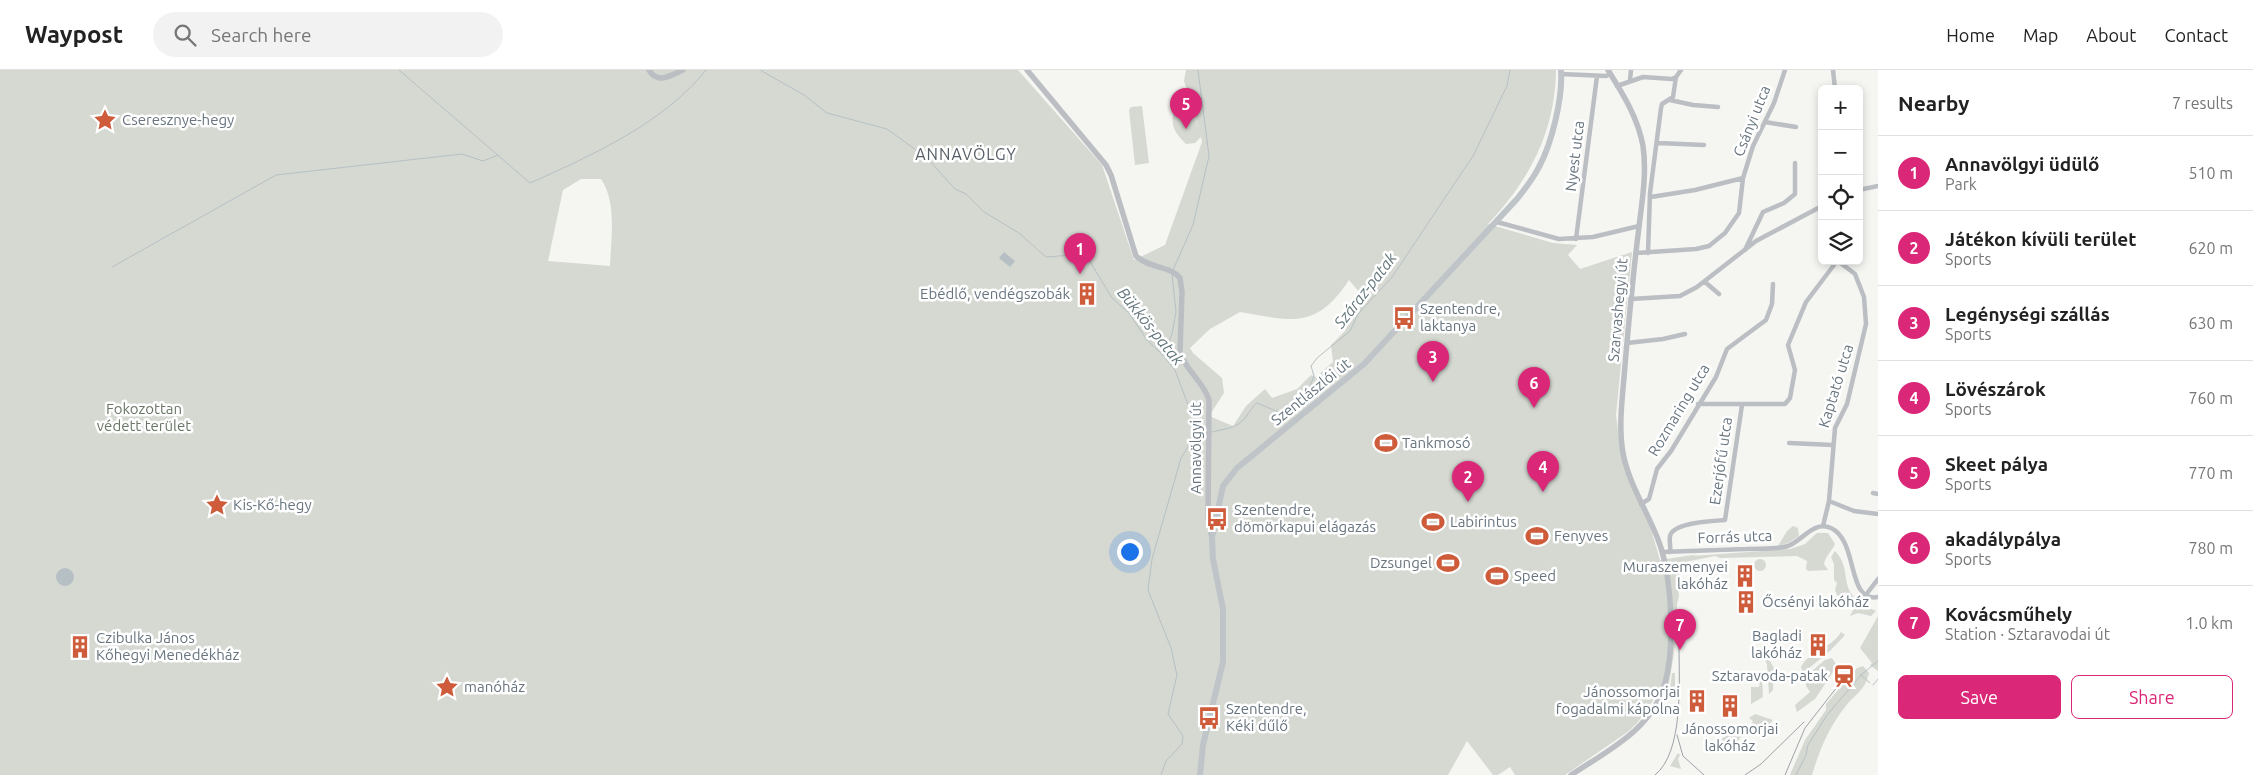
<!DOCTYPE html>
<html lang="en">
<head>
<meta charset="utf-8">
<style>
	body { margin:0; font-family:Ubuntu,sans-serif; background:#f2f2f2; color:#222 }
	.controls { position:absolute; right:15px; top:15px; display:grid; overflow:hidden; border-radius:8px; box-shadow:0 2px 8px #0003 }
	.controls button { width:45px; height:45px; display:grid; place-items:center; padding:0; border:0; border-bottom:1px solid #e0e0e0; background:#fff; color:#222; font:25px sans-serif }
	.you { position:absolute; left:1129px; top:481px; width:18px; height:18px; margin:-12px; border:4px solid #fff; border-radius:50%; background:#1a73e8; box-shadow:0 0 0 8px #1a73e833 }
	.badge { display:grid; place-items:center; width:32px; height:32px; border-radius:50%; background:#db2777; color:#fff; font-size:16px; font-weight:700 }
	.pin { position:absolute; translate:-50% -41px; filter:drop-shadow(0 1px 2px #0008) }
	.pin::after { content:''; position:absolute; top:26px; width:18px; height:15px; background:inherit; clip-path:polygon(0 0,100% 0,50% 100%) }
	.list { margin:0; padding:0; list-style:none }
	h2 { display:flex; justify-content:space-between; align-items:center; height:65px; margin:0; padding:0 20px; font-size:21px }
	h2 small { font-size:16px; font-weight:400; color:#767676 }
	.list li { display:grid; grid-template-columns:32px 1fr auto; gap:15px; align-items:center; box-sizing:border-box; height:75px; padding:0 20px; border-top:1px solid #e0e0e0 }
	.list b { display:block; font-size:19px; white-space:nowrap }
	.list p { margin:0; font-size:16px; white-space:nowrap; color:#767676 }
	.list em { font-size:16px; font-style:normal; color:#767676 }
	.actions { display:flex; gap:10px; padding:15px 20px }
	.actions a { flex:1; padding:11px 0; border:1px solid #db2777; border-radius:8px; text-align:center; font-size:18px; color:#db2777 }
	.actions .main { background:#db2777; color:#fff }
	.icon { flex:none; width:28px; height:28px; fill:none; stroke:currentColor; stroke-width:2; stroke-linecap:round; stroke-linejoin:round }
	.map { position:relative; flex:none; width:1878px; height:705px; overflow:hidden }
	header { display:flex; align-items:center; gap:30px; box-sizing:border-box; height:70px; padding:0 25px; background:#fff; border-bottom:1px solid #e0e0e0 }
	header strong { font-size:24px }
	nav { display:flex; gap:28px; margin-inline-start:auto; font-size:18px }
	.search { width:350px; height:45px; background:#f2f2f2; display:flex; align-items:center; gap:12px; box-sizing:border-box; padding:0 18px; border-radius:28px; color:#767676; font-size:19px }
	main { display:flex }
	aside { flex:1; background:#fff }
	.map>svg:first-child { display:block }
</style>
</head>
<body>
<header>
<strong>Waypost</strong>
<div class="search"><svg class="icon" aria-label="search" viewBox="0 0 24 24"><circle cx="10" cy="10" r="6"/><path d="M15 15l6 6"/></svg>Search here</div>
<nav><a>Home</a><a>Map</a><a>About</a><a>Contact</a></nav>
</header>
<main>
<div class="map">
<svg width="1878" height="705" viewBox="0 0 1878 705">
	<rect width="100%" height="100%" fill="#f5f5f2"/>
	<path fill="#d5d9d2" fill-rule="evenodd" d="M0,0H1018L1102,95L1134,190L1165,175L1202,72L1201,67L1195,73L1186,74C1177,65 1171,58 1173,45L1181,38L1190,35L1199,59L1184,11L1186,0H1556C1555,62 1530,109 1488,154L1553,173L1577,175L1568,185L1580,199L1632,182L1616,345L1621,384L1650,456L1660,490L1699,484L1692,486L1790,479L1805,474L1817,463H1828L1835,474C1832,481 1825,487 1824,494L1828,500L1808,501L1806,499L1807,491L1797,486L1720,488L1715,486L1685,492L1677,512L1679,526L1677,534L1676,570L1669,614L1670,620L1672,603H1675V627H1673L1671,620L1669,627L1656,626L1638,652L1629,661L1565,705H1515L1510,697L1498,705H1493L1467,671L1448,705H0ZM581,109H601C617,132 611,168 610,196L548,191L563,120ZM1349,210L1367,231L1350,247L1345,261L1331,275L1333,292L1316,307L1311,305L1297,319L1272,328L1265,319L1246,336L1233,356L1209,346L1224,323L1222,308L1193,283L1190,278L1210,259L1240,242C1292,251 1316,260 1349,210Z
		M1142,36L1149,93L1135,95L1129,40L1131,37Z
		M1793,456L1798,458L1799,466L1788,473L1778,476L1787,461Z
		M1835,481C1856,503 1832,523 1876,541L1871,546L1858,543L1850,546L1857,533L1845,522L1838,527L1835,520L1837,513L1834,510V494L1831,487Z
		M1754 495a6 6 0 1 1 12 0a6 6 0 1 1-12 0Z
		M1878,546V601L1870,595L1872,593L1860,578Z
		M1841,562L1845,565L1831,580L1803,603L1801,597C1810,580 1831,579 1841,562Z
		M1768,578L1767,586L1774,598L1773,620L1769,624L1767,594L1761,582Z
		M1832,588L1837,596L1815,629L1797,642L1795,635L1810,622L1806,616V606L1825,590Z
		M1863,596L1869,603C1865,621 1855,624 1845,637C1829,657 1819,681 1812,705H1790L1805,670L1826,640V634L1857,598Z
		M1758,604L1762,605L1763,627L1751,634V617H1759L1760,611H1756L1755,607Z
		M1755,644L1773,650L1768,656L1759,654L1743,663L1736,674L1737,680L1721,681L1719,672L1724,667L1751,655L1753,651L1749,648Z
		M1678,683L1680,685L1678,689L1681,699L1670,696Z"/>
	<path fill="#b6c0c4" d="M1004,182L1015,191L1010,197L999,188Z
		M56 507a9 9 0 1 1 18 0a9 9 0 1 1-18 0Z"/>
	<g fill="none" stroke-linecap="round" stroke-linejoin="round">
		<path stroke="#b6c0c4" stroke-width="1" d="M399,0L530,113C591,86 664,53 706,0
			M760,0L804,25L827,43L887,59L927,88L955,119L966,124L984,142L1019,163L1046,187L1072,185L1089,190L1112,228L1129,243L1147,270L1163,285L1175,300L1192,345L1191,372L1181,388L1152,489L1148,520L1171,578L1177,605L1168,644L1183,666L1182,674L1166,691L1161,705
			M112,197L276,105L462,84L483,91L498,85
			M1173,200L1193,155L1209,86L1198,0
			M1163,285L1172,264L1176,242L1172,204
			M1212,362C1223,359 1234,359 1242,351C1248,346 1249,340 1257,333L1281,343L1293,342L1294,327L1308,321L1314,306L1311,296L1317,288L1350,261L1358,244L1392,207L1473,86L1507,16L1510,0
			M1192,372L1206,364
			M1861,605L1870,613
			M1873,615L1878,609
			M1796,705L1806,685L1808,675L1827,645L1861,605L1878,591"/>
		<path stroke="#bbbec2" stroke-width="4.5" d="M1833,0L1835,19
			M1561,4L1606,6L1610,4
			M1630,10L1631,0
			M1617,16L1643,7L1672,9L1676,7
			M1670,30L1693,35L1718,37
			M1765,52L1796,57
			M1658,73L1704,75
			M1859,120L1878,116
			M1651,127L1695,120L1743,108
			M1497,152L1559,169L1593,167L1639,156
			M1576,169L1597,6
			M1745,180L1763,142L1784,133L1795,124V93
			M1636,183L1696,179L1709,176L1725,163L1739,143L1743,108L1753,76L1774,33L1785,0
			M1648,183L1650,123L1661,38L1662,34L1673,27L1676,7L1681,0
			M1705,212L1719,224
			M1631,229L1680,226L1697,217L1756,171L1822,136
			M1627,273L1663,269L1685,264
			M1698,334H1785L1790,328L1795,300L1788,275L1806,232L1837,191
			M1789,373L1833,375
			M1873,423L1878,424
			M1829,431L1854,441L1878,444
			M1641,434L1649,429L1657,399L1671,381L1716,307L1727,279L1766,250L1772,234L1773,214
			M1823,456L1829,431L1835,358L1847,334L1866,254L1864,227L1855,204L1838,191
			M1662,482C1690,481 1718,480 1746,479C1759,478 1775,480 1788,476C1802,471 1814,450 1831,458C1859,471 1846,533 1878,527
			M1670,482C1671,477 1669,471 1670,466C1673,452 1714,451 1725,450L1742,335
			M1865,526L1878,509"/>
		<path stroke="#bbbec2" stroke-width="5.5" d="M649,0C658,15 671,5 683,0
			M1027,0L1106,95L1111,105L1136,186C1150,199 1169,195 1180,208L1182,222L1180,282C1185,300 1204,312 1209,330L1208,449L1212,468
			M1571,705C1607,681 1653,659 1665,613C1675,577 1672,508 1659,472C1648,442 1629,415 1623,383C1618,354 1623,324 1625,295C1629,249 1633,203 1639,157C1642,131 1647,103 1643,76C1638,48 1623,24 1608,0"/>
		<path stroke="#bfc4c9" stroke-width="6" d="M1200,705L1203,675L1223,592V539L1213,489L1212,468L1223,416L1237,398L1364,294L1517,129C1525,119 1533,109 1539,97C1552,73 1563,27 1561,0"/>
		<path stroke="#9da3a7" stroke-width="1" d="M1677,665L1683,686L1704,705
			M1655,705C1684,682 1679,611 1679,577
			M1745,705L1761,694L1804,652
			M1785,705L1805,658L1848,603"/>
	</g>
	<defs>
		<symbol id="sight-bare" viewBox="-9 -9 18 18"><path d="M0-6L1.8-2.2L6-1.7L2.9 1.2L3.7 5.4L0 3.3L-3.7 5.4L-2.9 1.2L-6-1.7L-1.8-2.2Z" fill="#ce5b3a" stroke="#fff" stroke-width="2.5" paint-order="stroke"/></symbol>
		<symbol id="building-bare" viewBox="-9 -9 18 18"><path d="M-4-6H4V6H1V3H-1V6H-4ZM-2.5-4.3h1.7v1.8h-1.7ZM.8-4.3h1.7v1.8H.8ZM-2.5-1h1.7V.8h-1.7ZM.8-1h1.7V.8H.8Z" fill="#ce5b3a" stroke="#fff" stroke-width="2.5" paint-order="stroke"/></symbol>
		<symbol id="bus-bare" viewBox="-9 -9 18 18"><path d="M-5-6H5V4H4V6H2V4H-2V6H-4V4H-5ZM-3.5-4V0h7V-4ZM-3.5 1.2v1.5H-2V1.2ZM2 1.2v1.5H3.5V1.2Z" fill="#ce5b3a" stroke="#fff" stroke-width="2.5" paint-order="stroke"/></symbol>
		<symbol id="stadium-bare" viewBox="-9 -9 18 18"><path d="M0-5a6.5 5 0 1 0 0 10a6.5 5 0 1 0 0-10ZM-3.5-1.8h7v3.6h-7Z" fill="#ce5b3a" stroke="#fff" stroke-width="2.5" paint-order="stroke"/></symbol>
		<symbol id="station-bare" viewBox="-9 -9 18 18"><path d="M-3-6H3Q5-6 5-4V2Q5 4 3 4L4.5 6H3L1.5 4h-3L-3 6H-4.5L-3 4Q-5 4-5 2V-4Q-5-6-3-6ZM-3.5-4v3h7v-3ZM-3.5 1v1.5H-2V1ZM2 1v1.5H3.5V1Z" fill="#ce5b3a" stroke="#fff" stroke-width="2.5" paint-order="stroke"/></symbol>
	</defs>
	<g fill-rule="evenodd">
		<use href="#sight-bare" x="89" y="34" width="32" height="32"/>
		<use href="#building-bare" x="1071" y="208" width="32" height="32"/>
		<use href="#bus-bare" x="1388" y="232" width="32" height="32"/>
		<use href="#stadium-bare" x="1370" y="357" width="32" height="32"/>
		<use href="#sight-bare" x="201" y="419" width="32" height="32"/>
		<use href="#bus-bare" x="1201" y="433" width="32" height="32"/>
		<use href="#stadium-bare" x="1417" y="436" width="32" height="32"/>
		<use href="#stadium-bare" x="1521" y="450" width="32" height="32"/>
		<use href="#stadium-bare" x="1432" y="477" width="32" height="32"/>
		<use href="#stadium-bare" x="1481" y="490" width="32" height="32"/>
		<use href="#building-bare" x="1729" y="490" width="32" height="32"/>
		<use href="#building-bare" x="1730" y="516" width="32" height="32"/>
		<use href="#building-bare" x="1802" y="559" width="32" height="32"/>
		<use href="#building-bare" x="64" y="561" width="32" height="32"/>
		<use href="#station-bare" x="1828" y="590" width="32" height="32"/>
		<use href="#sight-bare" x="431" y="601" width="32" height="32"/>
		<use href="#building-bare" x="1681" y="615" width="32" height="32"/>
		<use href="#building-bare" x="1714" y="620" width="32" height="32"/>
		<use href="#bus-bare" x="1193" y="632" width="32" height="32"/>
	</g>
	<g text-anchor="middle" stroke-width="5" stroke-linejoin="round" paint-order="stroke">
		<g font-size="15" fill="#68757f" stroke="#fff" text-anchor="start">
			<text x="122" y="55">Cseresznye-hegy</text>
			<text x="1070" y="229" text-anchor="end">Ebédlő, vendégszobák</text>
			<text x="1420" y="244">Szentendre,<tspan x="1420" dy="17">laktanya</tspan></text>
			<text x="1402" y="378">Tankmosó</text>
			<text x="233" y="440">Kis-Kő-hegy</text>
			<text x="1234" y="445">Szentendre,<tspan x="1234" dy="17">dömörkapui elágazás</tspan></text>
			<text x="1450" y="457">Labirintus</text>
			<text x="1554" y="471">Fenyves</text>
			<text x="1432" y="498" text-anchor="end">Dzsungel</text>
			<text x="1728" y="502" text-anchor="end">Muraszemenyei<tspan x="1728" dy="17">lakóház</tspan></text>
			<text x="1514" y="511">Speed</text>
			<text x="1762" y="537">Őcsényi lakóház</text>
			<text x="1802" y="571" text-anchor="end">Bagladi<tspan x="1802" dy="17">lakóház</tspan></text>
			<text x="96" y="573">Czibulka János<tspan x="96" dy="17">Kőhegyi Menedékház</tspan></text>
			<text x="1828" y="611" text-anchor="end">Sztaravoda-patak</text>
			<text x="464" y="622">manóház</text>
			<text x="1680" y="627" text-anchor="end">Jánossomorjai<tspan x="1680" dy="17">fogadalmi kápolna</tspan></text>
			<text x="1226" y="644">Szentendre,<tspan x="1226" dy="17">Kéki dűlő</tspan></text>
			<text x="1730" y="664" text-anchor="middle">Jánossomorjai<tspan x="1730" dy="17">lakóház</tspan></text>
		</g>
		<g font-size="15" fill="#68757f" stroke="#fff">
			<text transform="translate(1752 51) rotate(-68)" y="5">Csányi utca</text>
			<text transform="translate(1575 86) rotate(-83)" y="5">Nyest utca</text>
			<text transform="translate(1618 240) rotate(-85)" y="5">Szarvashegyi út</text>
			<text transform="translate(1836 316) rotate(-73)" y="5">Kaptató utca</text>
			<text transform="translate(1311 322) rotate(-39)" y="5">Szentlászlói út</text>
			<text transform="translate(1679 340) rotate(-59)" y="5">Rozmaring utca</text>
			<text transform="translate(1196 378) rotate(-90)" y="5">Annavölgyi út</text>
			<text transform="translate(1721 391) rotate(-82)" y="5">Ezerjófű utca</text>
			<text transform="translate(1735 467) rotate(-2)" y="5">Forrás utca</text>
		</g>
		<g font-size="15" fill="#697766" stroke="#fff">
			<text x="144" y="344">Fokozottan<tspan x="144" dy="17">védett terület</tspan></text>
		</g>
		<g font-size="16" letter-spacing="1" fill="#555e65" stroke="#fff">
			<text x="966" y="90">ANNAVÖLGY</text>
		</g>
		<g font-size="16" font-style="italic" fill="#63767c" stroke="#fff">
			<text transform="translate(1365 220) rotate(-52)" y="6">Száraz-patak</text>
			<text transform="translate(1151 256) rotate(51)" y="6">Bükkös-patak</text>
		</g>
	</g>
</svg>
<div class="controls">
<button>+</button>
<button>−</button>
<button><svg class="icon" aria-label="locate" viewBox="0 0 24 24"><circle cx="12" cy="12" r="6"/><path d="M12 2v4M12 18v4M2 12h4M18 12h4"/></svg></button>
<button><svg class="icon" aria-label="layers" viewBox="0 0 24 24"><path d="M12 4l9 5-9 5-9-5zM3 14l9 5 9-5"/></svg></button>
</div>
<div class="you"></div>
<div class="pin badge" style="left:1080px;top:204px">1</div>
<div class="pin badge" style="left:1468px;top:432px">2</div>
<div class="pin badge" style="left:1433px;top:312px">3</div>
<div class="pin badge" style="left:1543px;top:422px">4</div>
<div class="pin badge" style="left:1186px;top:59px">5</div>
<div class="pin badge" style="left:1534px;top:338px">6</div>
<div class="pin badge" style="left:1680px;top:580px">7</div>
</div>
<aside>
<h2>Nearby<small>7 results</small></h2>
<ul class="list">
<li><span class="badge">1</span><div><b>Annavölgyi üdülő</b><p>Park</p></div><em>510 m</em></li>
<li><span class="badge">2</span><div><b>Játékon kívüli terület</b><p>Sports</p></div><em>620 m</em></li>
<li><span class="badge">3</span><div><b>Legénységi szállás</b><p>Sports</p></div><em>630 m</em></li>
<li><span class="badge">4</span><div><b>Lövészárok</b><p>Sports</p></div><em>760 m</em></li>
<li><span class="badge">5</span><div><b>Skeet pálya</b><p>Sports</p></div><em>770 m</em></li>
<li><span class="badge">6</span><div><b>akadálypálya</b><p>Sports</p></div><em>780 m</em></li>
<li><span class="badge">7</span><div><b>Kovácsműhely</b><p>Station · Sztaravodai út</p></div><em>1.0 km</em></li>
</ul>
<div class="actions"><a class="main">Save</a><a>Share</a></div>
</aside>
</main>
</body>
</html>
